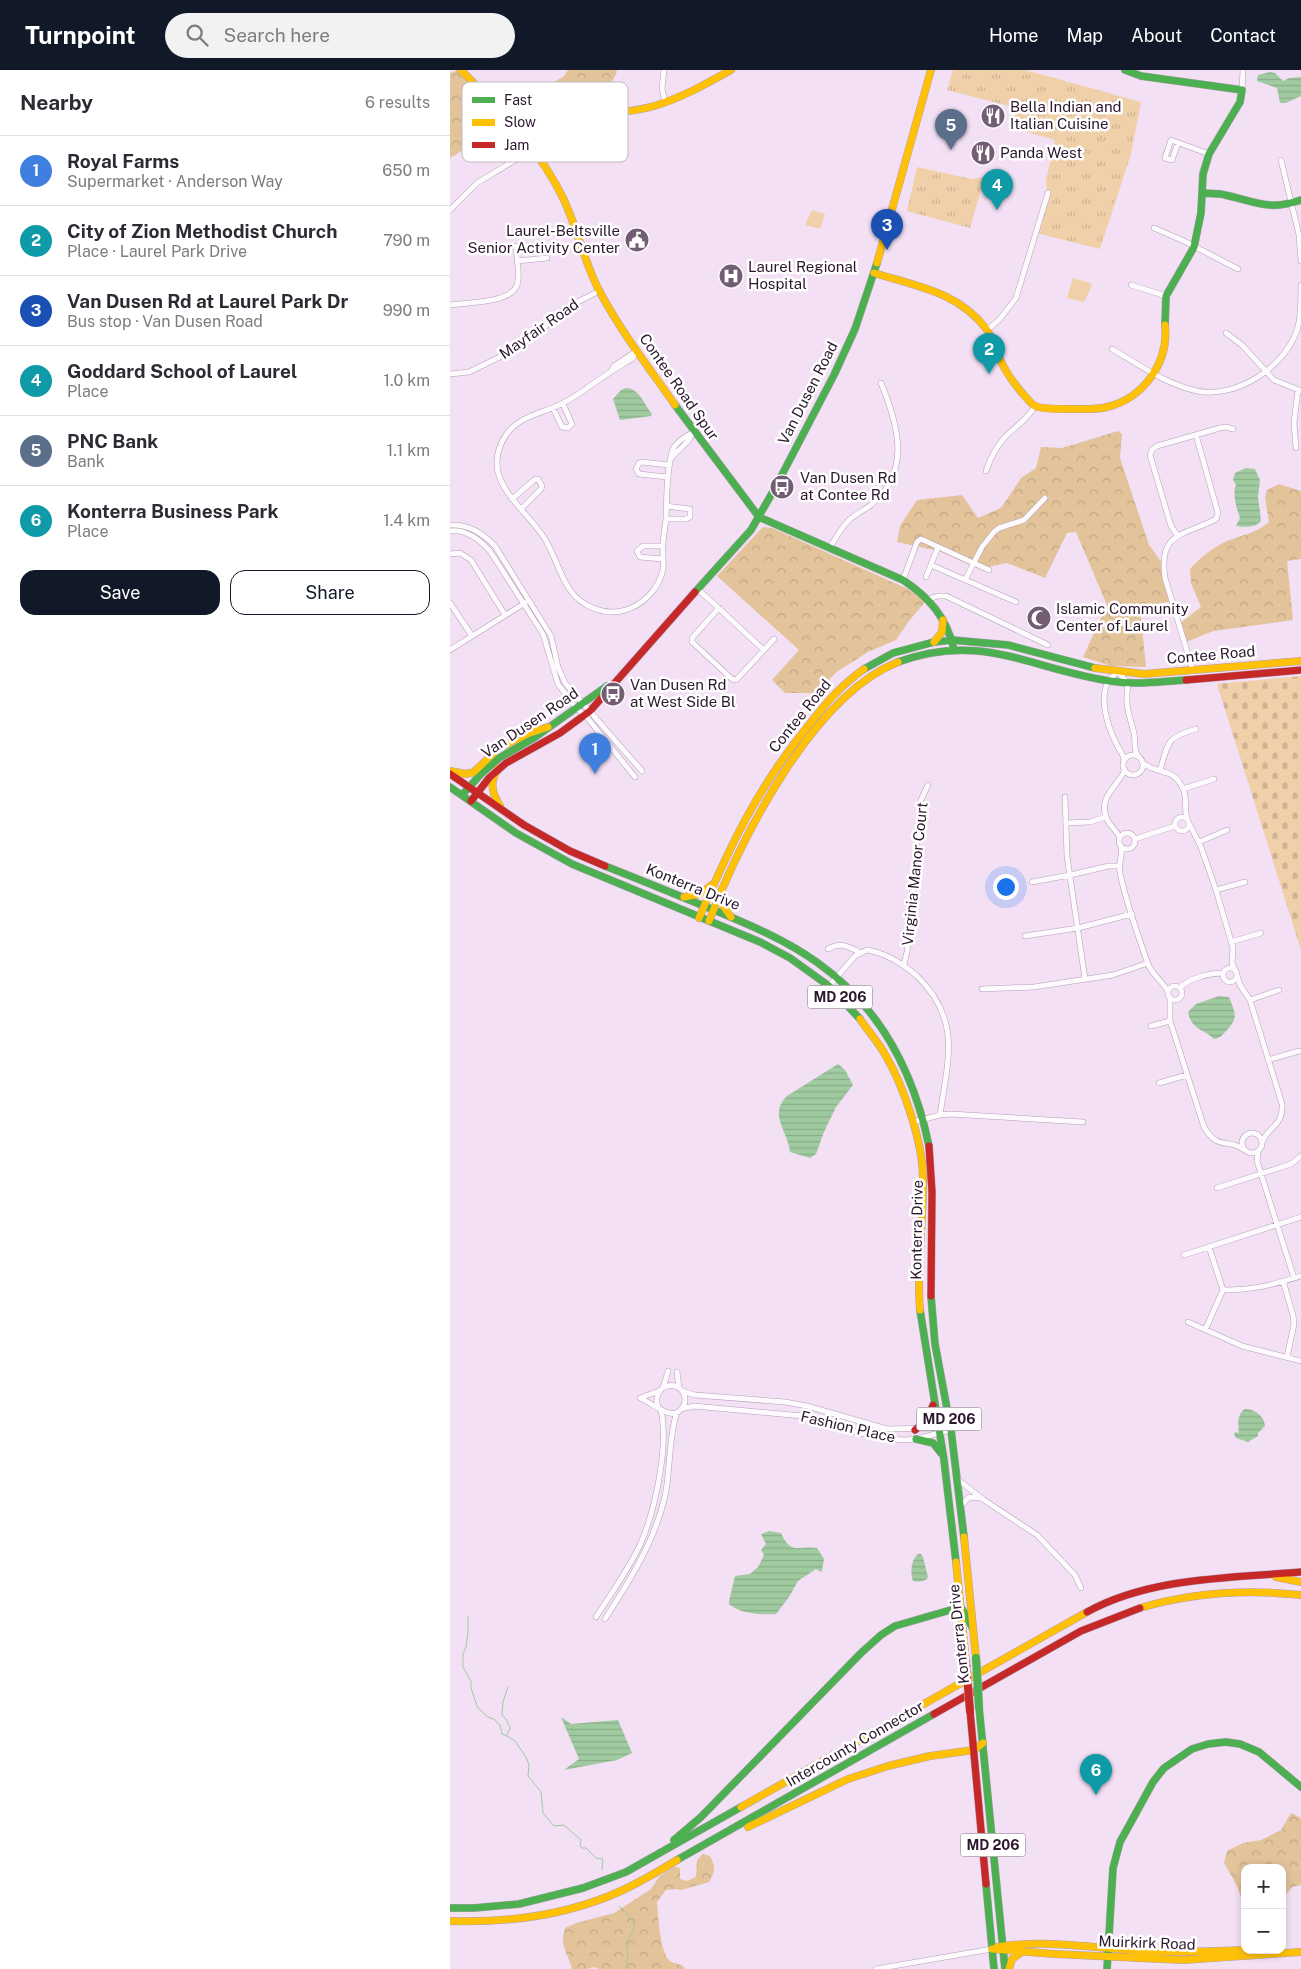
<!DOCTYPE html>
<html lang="en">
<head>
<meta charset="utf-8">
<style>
	body { margin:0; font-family:"Public Sans",sans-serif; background:#f2f2f3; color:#2b2b33 }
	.controls { position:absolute; right:15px; bottom:15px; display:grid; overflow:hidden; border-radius:10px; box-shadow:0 2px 8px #0003 }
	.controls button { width:45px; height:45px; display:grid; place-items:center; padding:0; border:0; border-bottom:1px solid #e1e1e2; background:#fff; color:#2b2b33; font:25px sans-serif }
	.you { position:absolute; left:555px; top:816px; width:18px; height:18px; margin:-12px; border:4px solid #fff; border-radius:50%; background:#1a73e8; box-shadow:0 0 0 8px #1a73e833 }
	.badge { display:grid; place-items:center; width:32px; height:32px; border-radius:50%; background:#111827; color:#fff; font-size:16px; font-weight:700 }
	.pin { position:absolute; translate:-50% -41px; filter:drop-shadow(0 1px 2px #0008) }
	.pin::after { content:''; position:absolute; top:26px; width:18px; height:15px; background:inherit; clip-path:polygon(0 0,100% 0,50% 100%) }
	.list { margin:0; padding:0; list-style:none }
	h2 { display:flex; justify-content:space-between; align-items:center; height:65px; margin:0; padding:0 20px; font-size:21px }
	h2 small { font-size:16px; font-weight:400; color:#7c7c81 }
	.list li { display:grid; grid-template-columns:32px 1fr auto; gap:15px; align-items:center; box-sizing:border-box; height:70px; padding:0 20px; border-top:1px solid #e1e1e2 }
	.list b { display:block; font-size:19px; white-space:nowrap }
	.list p { margin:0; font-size:16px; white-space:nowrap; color:#7c7c81 }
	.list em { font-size:16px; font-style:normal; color:#7c7c81 }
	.actions { display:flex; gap:10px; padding:15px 20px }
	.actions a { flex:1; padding:11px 0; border:1px solid #111827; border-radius:15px; text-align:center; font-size:18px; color:#111827 }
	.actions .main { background:#111827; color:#fff }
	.icon { flex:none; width:28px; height:28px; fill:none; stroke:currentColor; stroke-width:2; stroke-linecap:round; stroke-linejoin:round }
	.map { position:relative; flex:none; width:851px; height:1899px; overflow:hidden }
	header { display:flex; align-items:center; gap:30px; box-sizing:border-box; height:70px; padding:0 25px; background:#111827; color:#fff }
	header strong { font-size:24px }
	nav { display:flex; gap:28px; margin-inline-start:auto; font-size:18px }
	.search { width:350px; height:45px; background:#f2f2f3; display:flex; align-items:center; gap:12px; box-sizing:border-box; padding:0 18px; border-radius:28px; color:#7c7c81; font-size:19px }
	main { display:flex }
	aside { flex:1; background:#fff }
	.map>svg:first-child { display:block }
</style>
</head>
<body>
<header>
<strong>Turnpoint</strong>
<div class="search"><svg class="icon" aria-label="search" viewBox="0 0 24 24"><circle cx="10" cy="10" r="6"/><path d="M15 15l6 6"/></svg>Search here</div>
<nav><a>Home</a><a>Map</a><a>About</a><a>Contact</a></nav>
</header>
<main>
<aside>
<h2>Nearby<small>6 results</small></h2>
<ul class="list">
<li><span class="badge" style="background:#3f7fe0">1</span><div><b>Royal Farms</b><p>Supermarket · Anderson Way</p></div><em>650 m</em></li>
<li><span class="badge" style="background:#0f9aa8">2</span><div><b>City of Zion Methodist Church</b><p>Place · Laurel Park Drive</p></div><em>790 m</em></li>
<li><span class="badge" style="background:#1a4fb4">3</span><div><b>Van Dusen Rd at Laurel Park Dr</b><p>Bus stop · Van Dusen Road</p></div><em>990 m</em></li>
<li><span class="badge" style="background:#0f9aa8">4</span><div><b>Goddard School of Laurel</b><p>Place</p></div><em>1.0 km</em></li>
<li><span class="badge" style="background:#5c6f8a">5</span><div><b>PNC Bank</b><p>Bank</p></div><em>1.1 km</em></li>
<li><span class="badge" style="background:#0f9aa8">6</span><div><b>Konterra Business Park</b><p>Place</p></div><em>1.4 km</em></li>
</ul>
<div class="actions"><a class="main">Save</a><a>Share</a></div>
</aside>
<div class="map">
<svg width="851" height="1899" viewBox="0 0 851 1899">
	<defs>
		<pattern id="grass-tufts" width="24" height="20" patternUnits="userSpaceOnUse" patternTransform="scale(1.25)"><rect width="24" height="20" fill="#f0d0a9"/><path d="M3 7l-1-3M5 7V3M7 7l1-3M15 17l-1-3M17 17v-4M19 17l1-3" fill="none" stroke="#ceb292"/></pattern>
		<pattern id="forest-crowns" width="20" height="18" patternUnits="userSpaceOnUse" patternTransform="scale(1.25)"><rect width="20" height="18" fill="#e2c39a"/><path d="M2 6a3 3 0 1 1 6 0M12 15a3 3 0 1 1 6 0" fill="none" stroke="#c2a785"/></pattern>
		<pattern id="cemetery-stones" width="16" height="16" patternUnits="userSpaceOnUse" patternTransform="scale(1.25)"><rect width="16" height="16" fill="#f0d0a9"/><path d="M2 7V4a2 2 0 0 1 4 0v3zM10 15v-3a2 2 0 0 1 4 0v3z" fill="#ceb292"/></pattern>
		<pattern id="water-rules" width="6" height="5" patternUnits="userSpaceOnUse" patternTransform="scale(1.25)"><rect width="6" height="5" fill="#a0caa0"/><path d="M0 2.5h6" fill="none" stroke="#8aad8a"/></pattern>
	</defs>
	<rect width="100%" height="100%" fill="#f3e0f5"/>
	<path fill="url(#grass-tufts)" d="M503,0H575L691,32L681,84L650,179L586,163L597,123L596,110L605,70L562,58L567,38L497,20Z
		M467,97L521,109L547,105V121L531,120L520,158L457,141Z"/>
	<path fill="url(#forest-crowns)" d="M9,0L51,40L113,7L118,0H166L167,2L150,35L88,65L72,52L64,55L51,41L40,64L0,88V3Z
		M668,361L672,364L670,388L699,475L712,493L722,531L690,538L696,597L661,596L633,587L657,535L626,462L617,463L595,508L557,493L529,499L489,481L447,472L450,456L467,430L512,425L528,448L551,438L571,408L586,398L591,377L612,378Z
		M829,414L851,421V489L837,491L843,550L763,561L734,573L729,554L751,537L741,513L740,499C751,487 762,478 777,471C792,465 807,463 819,452L815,428L817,420Z
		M313,457L322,458L458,519L476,531L459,551L446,570L418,582L388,601L365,623H335L322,610L349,580L267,506Z
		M841,1743L851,1748V1815L842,1817L834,1827L832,1841V1798H795V1840L787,1816L774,1793L777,1781L793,1773L811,1770L831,1760Z
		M253,1784L260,1786C266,1797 265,1802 259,1812L231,1820L225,1819L216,1820L207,1832C208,1844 210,1884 220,1891C224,1894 230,1893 234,1897L235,1899H149L144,1897L137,1899H122C118,1882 109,1877 115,1858L126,1853L164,1843L201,1819L209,1807L224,1796L230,1798V1809L237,1811L246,1807L247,1790Z"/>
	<path fill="url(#cemetery-stones)" d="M851,606V880L767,614Z"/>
	<path fill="#f0d0a9" d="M362,140L375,144L370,159L355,155Z
		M623,208L640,213L642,216L634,232L617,228Z"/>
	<path fill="url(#water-rules)" d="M820,2L825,3L833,11L839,8L851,7V26L836,33H830L827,18L807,11L808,5Z
		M176,318C189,318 194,334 202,344L201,346L170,350L163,329L171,320Z
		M796,398L805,399L810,410L808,427L811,451C805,458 795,457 786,456L790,448C787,439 782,425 786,415L783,410L785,403Z
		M769,926L779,927C785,943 789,947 777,960C773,964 771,968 764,969C753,958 742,961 738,942L746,934Z
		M388,994L395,1000L403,1015L386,1037L374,1062L366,1084L360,1088L340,1082C338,1061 318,1045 337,1026Z
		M795,1339C804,1339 814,1345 815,1356L808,1363V1366L798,1372L786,1368L784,1364L785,1362L789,1363C788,1354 787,1344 795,1339Z
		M319,1461L331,1463C341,1486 349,1475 367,1478L374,1489L372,1501V1502L366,1499L348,1511L339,1527L326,1544C312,1545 290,1544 279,1534V1531L285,1506L300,1504L308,1497L314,1485L311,1480L316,1474L311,1464Z
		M468,1484H471L473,1487L478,1507C476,1512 467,1512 463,1511C460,1503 461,1490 468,1484Z
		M111,1647L121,1654L168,1650L182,1683L167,1690L114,1700L129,1689Z"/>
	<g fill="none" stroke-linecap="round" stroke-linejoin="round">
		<path stroke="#a0caa0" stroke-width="1" d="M18,1546V1562L16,1577L13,1584V1597L21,1611V1618L27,1636L31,1641L38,1647L44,1649L50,1655L52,1664L57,1666L65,1671L76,1687L79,1695L78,1706L91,1722L93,1743L104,1756L114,1755L131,1770L130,1776L132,1778H136L146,1788L153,1789L152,1800
			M57,1665L60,1658L56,1649L52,1645L53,1632L58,1617
			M169,1836C185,1851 189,1854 176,1873L178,1883L176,1899"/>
		<defs>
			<path id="street" d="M214,0L212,19L215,32
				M792,20L793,0
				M148,46L150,56L159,70
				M728,73L722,90L715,88L721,70L759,84
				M831,90L849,165L851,191
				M0,140L27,113L82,80
				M704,158L734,171L788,199
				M67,191L97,188
				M681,215L716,226
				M0,235C18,232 66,234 68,211C69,200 67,187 66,176
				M537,260L549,250L566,228L598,123
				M776,263L792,275L824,310L851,321
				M662,279C689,295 716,314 747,321C787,329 837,296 848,257C851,245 851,228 851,215
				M187,281L182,289C174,294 166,298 159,303C144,312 131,324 115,332C96,343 69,345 56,365C27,409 74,436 95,469C104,484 109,502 118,517C131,538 158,548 181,538C197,531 210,516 213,499C214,491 212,483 213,476C213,467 215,458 216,449C217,427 216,404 222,382C224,373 236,366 244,362
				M161,301L164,296L185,282
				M0,304L19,302L58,283L87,264L114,239L149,221
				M103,338L112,357L118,358L122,354L113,334
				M846,378L844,353L848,320
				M222,387L239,370L243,362
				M536,401C540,389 546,377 555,367C566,356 578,349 585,336
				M217,407L189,404L186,399L189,393L192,392L219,395
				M62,429L84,410L88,409L92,416L91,419L71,439
				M216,449H236L240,447V439L216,436
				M0,455C19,454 32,463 45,476L101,566L108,597L115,613L192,701
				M0,461C16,459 30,470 40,481L93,564L108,614L127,639L135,645L185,707
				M727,465L721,456L700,385L702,380L707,376L770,358L776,357L783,359
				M379,479C385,469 391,458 399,450C406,444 414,440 421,435C462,402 448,354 431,313
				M0,484L10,483L21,490L55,545
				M213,489L190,487L187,481L193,476H213
				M481,495L566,532
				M476,507L488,477
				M453,510L467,472L471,469L539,500
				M515,510L532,477L544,462L549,458L574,450L595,428
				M247,519C270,538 291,560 314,580L286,610L282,609L242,572V568L269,538
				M479,529L488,526H496L598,575
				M0,533L22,566
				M0,580L75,533
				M314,580L324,569
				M743,601L715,508C708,461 734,466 766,449L768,443L746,365
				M673 695a10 10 0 1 1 20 0a10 10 0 1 1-20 0Z
				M674,691C674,684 669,680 666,673C658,657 648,628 659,610C661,607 665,605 668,602L678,613C675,637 678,640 684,663C686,672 683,679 688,686
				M692,692C706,706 724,695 734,721C737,730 734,739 737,748
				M710,700C719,671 716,668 746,659
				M733,719L764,709
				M615,727L617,786L635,909
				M725 754a7 7 0 1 1 14 0a7 7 0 1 1-14 0Z
				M616,753L640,752L656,747
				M740,755L751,777L766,820L783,878L782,893L785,900
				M669 771a8 8 0 1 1 16 0a8 8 0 1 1-16 0Z
				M670,768C667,761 660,756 657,749C647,728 667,717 675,700
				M685,769L725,756
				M749,772L777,760
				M671,776C673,786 668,794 670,803C676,832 688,866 698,894C702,905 713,911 718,922
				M582,812L620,805L659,796H669
				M766,820L795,812
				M575,866L628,858L682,844
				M781,872L811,863
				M378,879C391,872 397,876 409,882
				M454,894L457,882L471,730L478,715
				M773 905a7 7 0 1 1 14 0a7 7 0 1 1-14 0Z
				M787,905L790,915L800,930L832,1034C834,1056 817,1057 812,1073
				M718 923a7 7 0 1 1 14 0a7 7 0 1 1-14 0Z
				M379,916L405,886L417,880C436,883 453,894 467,906C512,950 498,989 490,1045
				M730,918C739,908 759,903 773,903
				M532,919L584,917L663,905L698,893
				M720,928V951L754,1057C768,1081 778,1068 793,1079
				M800,930L829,920
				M701,956L720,951
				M818,990L849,981
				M709,1013L737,1005
				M463,1052L490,1045L501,1044L633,1052
				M792 1073a10 10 0 1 1 20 0a10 10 0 1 1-20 0Z
				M808,1082L807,1091L844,1208
				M767,1118L841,1094L851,1086
				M734,1185L851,1147
				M833,1211L843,1245L844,1254L837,1287
				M773,1220C804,1220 822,1215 851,1206
				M738,1252L792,1276L851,1291
				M755,1260L773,1220L759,1177
				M227,1302L229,1318
				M213,1318L218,1301
				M232,1321L245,1325L335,1332L357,1336L437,1359L489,1358L500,1360
				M208,1337C200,1312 236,1307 235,1332C226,1357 205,1334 190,1328L209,1321
				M231,1339L244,1336L353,1346L398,1360L435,1369L455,1370L466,1369L501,1360
				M507,1409L534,1430L587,1465L625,1505L631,1518
				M511,1436L519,1427L529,1428
				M146,1547C161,1524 178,1500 190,1475C205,1441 219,1377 211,1340
				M155,1549C180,1510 205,1471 215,1426C221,1398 218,1369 227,1342
				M426,1899L542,1879"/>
			<path id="fast" d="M675,0L691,6L792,20L790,32L759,84L753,104L751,143L744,177L716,226L715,255
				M752,123C760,124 768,123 775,125C807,132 817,141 851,130
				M225,335L309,447L453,510C480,528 496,547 504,579
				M245,522L301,460L325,418L384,305L405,259L427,193
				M448,592C532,561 580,599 660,611C685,615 710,612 736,610
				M414,599L443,583L484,572L502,570L558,575L645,598
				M0,717L66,763L122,794L310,872L340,888L379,916L410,949
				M12,725L31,704L49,688L84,668L157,616
				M155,796C191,810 227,825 264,840C300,855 336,870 368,893C430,937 464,1003 479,1076
				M481,1226L485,1274L501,1360L514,1467
				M470,1240L494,1390L506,1492
				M466,1369L483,1373L491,1383
				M529,1637L555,1899
				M224,1770L251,1747L411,1583L431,1565L445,1556L504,1539H512L522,1557
				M227,1790L484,1644
				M536,1814L544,1899
				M0,1838H24L69,1834L133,1818L176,1802L291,1737
				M657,1899L663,1798L670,1772L703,1712L714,1698L742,1679L758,1674L776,1672L790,1674L809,1682L851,1717"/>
			<path id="slow" d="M11,0C49,39 89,78 113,128C128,159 134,194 151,224C172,263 200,299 225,335
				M82,80C101,68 121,53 143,47C163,42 184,42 204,36C231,28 256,14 281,0
				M427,193L481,0
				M424,203C467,216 509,222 537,260C543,268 545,278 549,287C555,301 564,314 574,325C577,328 581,334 585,336C591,339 611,339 619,339C631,339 645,340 657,337C694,328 719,292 715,255
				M484,572L492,562L493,550
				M645,598L694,604L851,591
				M48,699C39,712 42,723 50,736
				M0,701L16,704L24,702L49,678L77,664L98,657
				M270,823L274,837L281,847
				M234,827L250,824L263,814
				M249,848C280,776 308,717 358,656C376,633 390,616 414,599
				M259,851C291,769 362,626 448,592
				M410,949C418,961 429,973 436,986C454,1017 472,1071 473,1106C474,1151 466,1195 470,1240
				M514,1467L526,1588
				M506,1492L516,1593
				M826,1507L851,1512
				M690,1538C744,1522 795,1519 851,1525
				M291,1737L637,1542
				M298,1757L398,1709L438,1696L480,1686L524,1680L533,1673
				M0,1851C59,1853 119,1845 173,1820C192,1811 209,1801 227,1790
				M547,1877C596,1869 643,1878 692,1881C726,1883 761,1881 795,1880
				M542,1879L604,1884L733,1890L851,1882
				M559,1899L562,1889L572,1882"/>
			<path id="jam" d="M736,610L851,600
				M0,704L74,755L120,781L155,796
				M21,731L39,708L56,693L110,663L140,641L245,522
				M479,1076L482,1122L481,1226
				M465,1360L477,1350L483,1335
				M637,1542C700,1507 780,1508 851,1502
				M520,1641L536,1814
				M484,1644L631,1561L690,1538"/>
		</defs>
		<use href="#street" stroke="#b29fb3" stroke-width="6"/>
		<use href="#fast" stroke="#b29fb3" stroke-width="8"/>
		<use href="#slow" stroke="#b29fb3" stroke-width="8"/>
		<use href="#jam" stroke="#b29fb3" stroke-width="8"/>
		<use href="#street" stroke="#fdfafe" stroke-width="5"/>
		<use href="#fast" stroke="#4caf50" stroke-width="7"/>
		<use href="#slow" stroke="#ffc107" stroke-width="7"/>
		<use href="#jam" stroke="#c62828" stroke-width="7"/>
		<defs>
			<path id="fast-bridge" d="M526,1588L529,1637"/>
			<path id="jam-bridge" d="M516,1593L520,1641"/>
		</defs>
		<use href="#fast-bridge" stroke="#cdc1cd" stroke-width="9" stroke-linecap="butt"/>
		<use href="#jam-bridge" stroke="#cdc1cd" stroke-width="9" stroke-linecap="butt"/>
		<use href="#fast-bridge" stroke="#4caf50" stroke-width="8"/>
		<use href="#jam-bridge" stroke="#c62828" stroke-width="8"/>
	</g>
	<defs>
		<symbol id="restaurant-disc" viewBox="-11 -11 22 22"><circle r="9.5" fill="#725d74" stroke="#fff"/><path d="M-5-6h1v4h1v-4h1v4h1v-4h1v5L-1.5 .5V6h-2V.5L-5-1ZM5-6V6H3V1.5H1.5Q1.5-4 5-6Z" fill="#fff"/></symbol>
		<symbol id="civic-disc" viewBox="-11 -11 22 22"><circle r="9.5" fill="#725d74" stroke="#fff"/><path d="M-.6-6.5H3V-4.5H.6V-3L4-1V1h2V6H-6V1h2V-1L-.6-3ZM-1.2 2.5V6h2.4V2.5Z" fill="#fff"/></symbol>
		<symbol id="hospital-disc" viewBox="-11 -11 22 22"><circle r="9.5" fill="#725d74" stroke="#fff"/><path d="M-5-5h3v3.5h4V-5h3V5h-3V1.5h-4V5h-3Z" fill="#fff"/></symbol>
		<symbol id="bus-disc" viewBox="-11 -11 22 22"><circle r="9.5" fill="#725d74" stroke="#fff"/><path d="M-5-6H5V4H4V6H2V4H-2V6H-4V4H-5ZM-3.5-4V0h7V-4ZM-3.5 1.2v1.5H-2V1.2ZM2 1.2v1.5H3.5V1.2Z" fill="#fff"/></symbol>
		<symbol id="mosque-disc" viewBox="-11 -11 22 22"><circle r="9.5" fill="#725d74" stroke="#fff"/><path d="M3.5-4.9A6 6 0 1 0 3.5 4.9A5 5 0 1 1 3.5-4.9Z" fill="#fff"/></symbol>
	</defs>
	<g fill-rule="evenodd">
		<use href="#restaurant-disc" x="529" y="32" width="28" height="28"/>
		<use href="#restaurant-disc" x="519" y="69" width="28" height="28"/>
		<use href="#civic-disc" x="173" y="156" width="28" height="28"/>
		<use href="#hospital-disc" x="267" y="192" width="28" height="28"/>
		<use href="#bus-disc" x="318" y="403" width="28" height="28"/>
		<use href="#mosque-disc" x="575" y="534" width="28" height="28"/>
		<use href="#bus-disc" x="149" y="610" width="28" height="28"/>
	</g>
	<g text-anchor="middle" stroke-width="5" stroke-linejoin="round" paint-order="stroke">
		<g fill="#fff" stroke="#6b5d6d" stroke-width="1">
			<rect x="357.5" y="915.5" width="65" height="23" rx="4"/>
			<rect x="466.5" y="1337.5" width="65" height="23" rx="4"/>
			<rect x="510.5" y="1763.5" width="65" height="23" rx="4"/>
		</g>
		<g font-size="14" font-weight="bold" fill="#2c172e">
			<text x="390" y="932">MD 206</text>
			<text x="499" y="1354">MD 206</text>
			<text x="543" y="1780">MD 206</text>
		</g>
		<g font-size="15" fill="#2c172e" stroke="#fff" text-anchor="start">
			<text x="560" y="42">Bella Indian and<tspan x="560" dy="17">Italian Cuisine</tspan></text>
			<text x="550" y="88">Panda West</text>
			<text x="170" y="166" text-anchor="end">Laurel-Beltsville<tspan x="170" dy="17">Senior Activity Center</tspan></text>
			<text x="298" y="202">Laurel Regional<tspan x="298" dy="17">Hospital</tspan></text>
			<text x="350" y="413">Van Dusen Rd<tspan x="350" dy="17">at Contee Rd</tspan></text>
			<text x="606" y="544">Islamic Community<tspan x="606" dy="17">Center of Laurel</tspan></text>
			<text x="180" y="620">Van Dusen Rd<tspan x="180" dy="17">at West Side Bl</tspan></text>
		</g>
		<g font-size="15" fill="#2c172e" stroke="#fff">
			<text transform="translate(89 259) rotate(-35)" y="5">Mayfair Road</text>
			<text transform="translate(229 317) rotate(55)" y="5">Contee Road Spur</text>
			<text transform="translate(358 323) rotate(-63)" y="5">Van Dusen Road</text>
			<text transform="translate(761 585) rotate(-5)" y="5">Contee Road</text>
			<text transform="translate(350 646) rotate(-51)" y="5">Contee Road</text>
			<text transform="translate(80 653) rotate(-34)" y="5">Van Dusen Road</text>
			<text transform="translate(465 804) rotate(-84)" y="5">Virginia Manor Court</text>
			<text transform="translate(243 817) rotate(22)" y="5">Konterra Drive</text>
			<text transform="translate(467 1160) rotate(-89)" y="5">Konterra Drive</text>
			<text transform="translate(398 1357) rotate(13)" y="5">Fashion Place</text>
			<text transform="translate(509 1564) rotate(-96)" y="5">Konterra Drive</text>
			<text transform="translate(405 1674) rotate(-30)" y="5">Intercounty Connector</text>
			<text transform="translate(697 1873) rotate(2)" y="5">Muirkirk Road</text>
		</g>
	</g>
	<rect x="12" y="12" width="166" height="80" rx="8" fill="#fff" stroke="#c0b9c0" stroke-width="1"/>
	<rect x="22" y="27" width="23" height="6" fill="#4caf50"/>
	<rect x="22" y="49" width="23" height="7" fill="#ffc107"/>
	<rect x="22" y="72" width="23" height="6" fill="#c62828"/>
	<g font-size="14" fill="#2c172e">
		<text x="54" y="35">Fast</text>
		<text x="54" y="57">Slow</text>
		<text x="54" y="80">Jam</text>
	</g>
</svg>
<div class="controls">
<button>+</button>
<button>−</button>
</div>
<div class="you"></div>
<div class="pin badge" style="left:145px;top:704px;background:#3f7fe0">1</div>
<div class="pin badge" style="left:539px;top:304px;background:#0f9aa8">2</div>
<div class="pin badge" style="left:437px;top:180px;background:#1a4fb4">3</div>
<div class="pin badge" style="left:547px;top:140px;background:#0f9aa8">4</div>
<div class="pin badge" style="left:501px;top:80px;background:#5c6f8a">5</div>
<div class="pin badge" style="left:646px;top:1725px;background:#0f9aa8">6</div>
</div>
</main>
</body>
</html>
